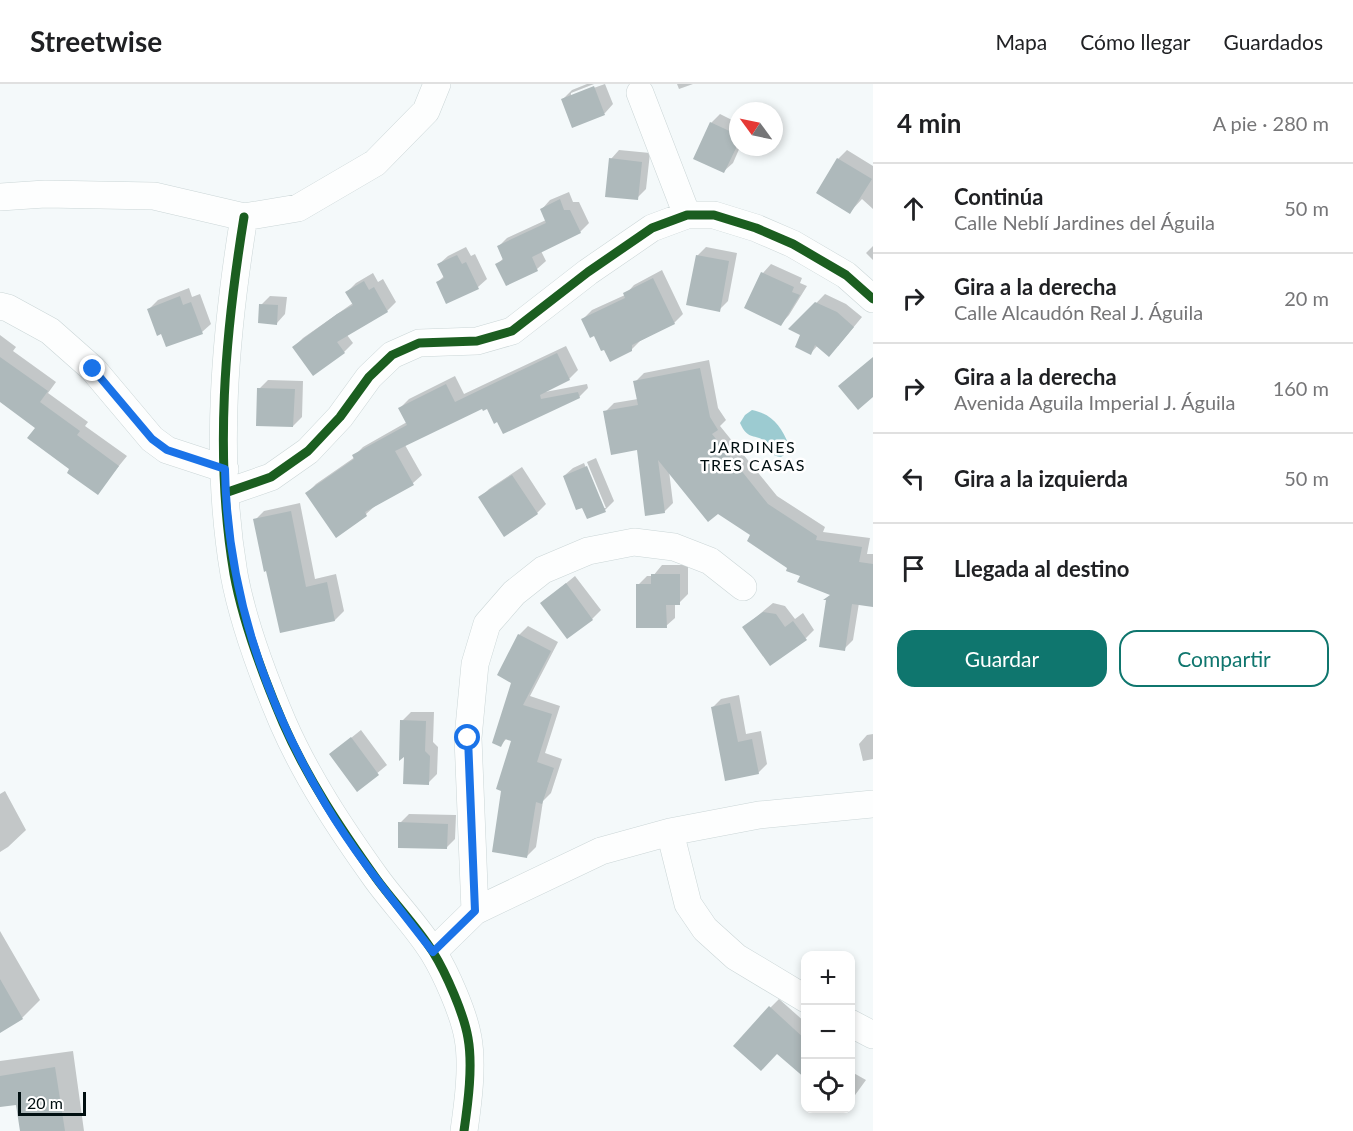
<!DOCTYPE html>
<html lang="es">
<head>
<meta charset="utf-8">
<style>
	body { margin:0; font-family:Lato,sans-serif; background:#f2f2f2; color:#202124 }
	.controls { position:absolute; right:18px; bottom:18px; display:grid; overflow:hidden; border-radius:12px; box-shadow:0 3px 9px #0003 }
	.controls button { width:54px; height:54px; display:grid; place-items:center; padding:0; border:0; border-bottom:2px solid #e0e0e0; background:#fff; color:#202124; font:30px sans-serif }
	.compass { position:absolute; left:729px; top:18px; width:54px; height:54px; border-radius:50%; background:#fff; box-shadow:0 3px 9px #0003; rotate:303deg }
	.scale { position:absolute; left:18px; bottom:15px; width:68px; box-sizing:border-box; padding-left:6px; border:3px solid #010f11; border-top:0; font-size:16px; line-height:21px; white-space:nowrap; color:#010f11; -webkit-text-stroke:4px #fff; paint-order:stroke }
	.stop { position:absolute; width:18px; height:18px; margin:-14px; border:4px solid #1a73e8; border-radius:50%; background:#fff }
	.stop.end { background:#1a73e8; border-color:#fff; box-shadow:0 2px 6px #0008 }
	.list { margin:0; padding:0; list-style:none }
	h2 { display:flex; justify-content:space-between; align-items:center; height:78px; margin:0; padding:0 24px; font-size:26px }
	h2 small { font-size:20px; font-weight:400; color:#757577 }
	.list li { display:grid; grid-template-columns:39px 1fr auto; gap:18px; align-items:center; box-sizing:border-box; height:90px; padding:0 24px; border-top:2px solid #e0e0e0 }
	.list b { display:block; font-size:22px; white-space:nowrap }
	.list p { margin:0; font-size:20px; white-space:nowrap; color:#757577 }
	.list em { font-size:20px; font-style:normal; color:#757577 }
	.actions { display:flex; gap:12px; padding:18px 24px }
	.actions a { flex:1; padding:14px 0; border:2px solid #0f766e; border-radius:18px; text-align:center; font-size:21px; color:#0f766e }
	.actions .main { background:#0f766e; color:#fff }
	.icon { flex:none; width:33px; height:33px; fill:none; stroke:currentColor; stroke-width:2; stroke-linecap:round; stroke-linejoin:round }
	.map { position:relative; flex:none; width:873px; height:1047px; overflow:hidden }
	header { display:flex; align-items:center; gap:36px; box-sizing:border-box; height:84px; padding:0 30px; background:#fff; border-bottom:2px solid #e0e0e0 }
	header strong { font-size:28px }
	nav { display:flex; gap:33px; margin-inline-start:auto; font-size:21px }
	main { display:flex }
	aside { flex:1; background:#fff }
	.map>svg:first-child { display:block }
</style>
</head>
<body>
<header>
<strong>Streetwise</strong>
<nav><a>Mapa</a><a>Cómo llegar</a><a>Guardados</a></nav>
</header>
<main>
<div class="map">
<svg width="873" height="1047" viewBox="0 0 873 1047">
	<rect width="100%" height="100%" fill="#f4f9fa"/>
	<path fill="#9ccbd1" d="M752,326C772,330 781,342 789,361L786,370L781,373C771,372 769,367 767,358C754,349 748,357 740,339L745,331Z"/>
	<path fill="#0003" d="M587,0H594L571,9V12L605,0L613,20L605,29L573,42L563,15L572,6Z
		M677,0H693L679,5Z
		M720,30L738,39V63H740L733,79L724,87L711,39Z
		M619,66L650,69L646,105L637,114L611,75Z
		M847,66L873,82V125L862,115L850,128L838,75Z
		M569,108L573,118H579L589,139L580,148L541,167L546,177L537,185L497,180L504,174L499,162L507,154L546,136L542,125L550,116Z
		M873,162V176L866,169Z
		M466,163L471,172L475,170L487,195L478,203L438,198L444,192L439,180L448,172Z
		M706,163L737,169L728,217L719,226L697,172Z
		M771,180L802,194L800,199L807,202L789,231L781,240L746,224L763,189Z
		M662,186L683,230L674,239L640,257L631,266L594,250L583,235L592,226L625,211L634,201Z
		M373,189L378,198L383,195L396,218L387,227L347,251L353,259L344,268L294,263L303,254L353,219L347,208L356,199Z
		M189,204L192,213L200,210L211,240L202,248L149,225L158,216Z
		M825,210L846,220L862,233L838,262L818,261L811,269L802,250L791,245Z
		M270,212L287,213L285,230L277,239L261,221Z
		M0,251L16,263L13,267L56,298L48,309L88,338L85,342L127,372L97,409L72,385L38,343L0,316Z
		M566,262L578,286L569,295L545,308L587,300L588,304L579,313L498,336L487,323H483L405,361L422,391L413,399L375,422L366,430L336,452L307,409L316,400L355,373L354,372L363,363L407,338L400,324L409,315L455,292L464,310Z
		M709,276L718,324L726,336L720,342L777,412L825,443L823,448L870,454L867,470H873V522L859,519L853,556L844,565L831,510L789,483L752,451L669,387L673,419L664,428L638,365L605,328L614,319L638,315L635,298L644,289Z
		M268,296L303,297L302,333L293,342L259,305Z
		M596,374L614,417L605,426L564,392L573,384L584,379L603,424H606L587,378Z
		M522,383L546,420L537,429L505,451L480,414L489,405Z
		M300,419L315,495L336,490L344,527L335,536L281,547L255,436L264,427Z
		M662,481H688V510L679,519H675V534L666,542L638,501L647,492H653Z
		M575,492L601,526L592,535L542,519Z
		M773,519L785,522L795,535L803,529L814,546L806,554L744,543Z
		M528,542L558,558L530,612L560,622L545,669L562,675L551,709L543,717L536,763L527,772L513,656L507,654L501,661L513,598L519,551Z
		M739,611L746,650L761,647L767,680L758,689L712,624L721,615Z
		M411,628H434L433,658L438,663L437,690L428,699L406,670L402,637Z
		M361,646L387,681L357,706L331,670Z
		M873,650V675L863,677L859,660L867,651Z
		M5,707L26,746L8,763L0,768V710Z
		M409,730L456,731L455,755L446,764L400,739Z
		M0,847L40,916L22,934L0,947Z
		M779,915L806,939V993L770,924Z
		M73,967L84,1047H21L17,1019L0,1022V977Z
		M850,987L866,996L850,1018Z"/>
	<path fill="#aeb9bb" d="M594,2L605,31L572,44L561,15Z
		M710,38L738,51V60L724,89L693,75Z
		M609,74L642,78L638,116L605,113Z
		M837,74L872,95L850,130L816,109Z
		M560,115L564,126H570L581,149L532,173L538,187L506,202L495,180L503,176L497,162L546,139L540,125Z
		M457,171L462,180L466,178L479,205L446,220L436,198L444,194L437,180Z
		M696,171L729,177L720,228L686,221Z
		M761,188L794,203L792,208L800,211L781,242L744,224Z
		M653,194L675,240L632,261V267L610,278L604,266L601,267L594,252L590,254L581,235L625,214L623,209Z
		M364,197L369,206L374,203L388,228L337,258L345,269L313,292L292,263L337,230L353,221L345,208Z
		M180,212L183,221L191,218L203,250L166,263L161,250L157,252L147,225Z
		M815,218L837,228L854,243L829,273L815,261L811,271L795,263L800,251L788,245Z
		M259,220L278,221L277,241L258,239Z
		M557,269L570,296L540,311L541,315L578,308L580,314L503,350L497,338L494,340L487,325L483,327L482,325L395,367L414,401L365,428L367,432L336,454L305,409L354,375L352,371L407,341L398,324L446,300L455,318Z
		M0,273L48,307L40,318L80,347L77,351L119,382L98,411L67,389L69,385L27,354L35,344L0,318Z
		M873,273V313L858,326L838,302Z
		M700,284L710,333L718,346L712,350L768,420L817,452L816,456L862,463L859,478L873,480V523L852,520L845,567L819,563L826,516H823L830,511L797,498L800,492L786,487L787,484L747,457L750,451L718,430L708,438L658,376L665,429L645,432L637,366L611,371L603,327L638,321L633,297Z
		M257,304L295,305L293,343L256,342Z
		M587,382L606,428L587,435L582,424L576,426L563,392Z
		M512,391L538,430L504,453L478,413Z
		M291,427L306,503L327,498L335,537L280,549L266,487L264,488L253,435Z
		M651,490H680V521H666L667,544H636V500H651Z
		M566,499L593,536L567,555L540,519Z
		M763,528L776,530L785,543L793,537L807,556L770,582L742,543Z
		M518,550L551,567L523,621L552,630L537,678L554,684L542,720L536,718L527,774L492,768L501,707L496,705L511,657L505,655L501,663L492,659L511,599L497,591Z
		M730,619L738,658L752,655L759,690L725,697L711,623Z
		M400,636L426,637L425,667L430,672L429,701L403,700L404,673L399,677Z
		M351,653L379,691L357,708L329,670Z
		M398,738L448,740L447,765L398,764Z
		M0,895L23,935L0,949Z
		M769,922L806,956V995L777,970L761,987L733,962Z
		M55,983L65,1047H20L16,1021L0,1023V992Z"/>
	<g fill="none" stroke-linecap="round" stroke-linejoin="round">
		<defs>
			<path id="minor" d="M640,9L687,131
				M0,113L45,110L154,112L244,133L298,124L375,79L426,27L437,0
				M244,133C225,250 214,372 234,490C243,539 263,592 283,639C307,694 341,745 376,794C394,819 417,842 433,868C446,889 464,930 468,954C473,982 468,1019 464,1047
				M0,222L8,224L50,247L93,285L152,355L167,366L225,385
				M225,409L271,393L308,367L340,333L369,293L392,271L419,259L477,257L512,247L588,188L652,144L687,131H714L756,144L793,160L846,191L873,215
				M670,748L688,820L705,845L736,873L806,915
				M475,827L468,654L475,580L487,540L514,509L543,486L588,467L634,458L674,463L710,477L743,503
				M433,868L475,827L601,767L670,748L759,731L873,720
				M850,939L873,951"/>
		</defs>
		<use href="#minor" stroke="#cbd6d7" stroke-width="28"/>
		<use href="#minor" stroke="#fdfefe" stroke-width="27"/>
		<defs>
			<path id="cycleway" d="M244,133C225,250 214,372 234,490C243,539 263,592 283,639C307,694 341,745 376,794C394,819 417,842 433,868C446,889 464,930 468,954C473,982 468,1019 464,1047
				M225,409L271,393L308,367L340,333L369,293L392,271L419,259L477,257L512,247L588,188L652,144L687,131H714L756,144L793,160L846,191L873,215"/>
		</defs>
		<use href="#cycleway" stroke="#fff" stroke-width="13"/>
		<use href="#cycleway" stroke="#1b5e20" stroke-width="9"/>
	</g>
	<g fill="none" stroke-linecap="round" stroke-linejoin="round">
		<path stroke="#1a73e8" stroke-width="8" d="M93,285L152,355L167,366L225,385C227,505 265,618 326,721C357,773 396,820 433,868L475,827L468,654"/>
	</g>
	<g text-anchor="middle" stroke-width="5" stroke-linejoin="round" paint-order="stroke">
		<g font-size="16" letter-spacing="1.5" fill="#010f11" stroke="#fff">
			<text x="753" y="369">JARDINES<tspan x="753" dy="18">TRES CASAS</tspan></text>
		</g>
	</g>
</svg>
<div class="controls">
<button>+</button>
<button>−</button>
<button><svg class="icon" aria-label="locate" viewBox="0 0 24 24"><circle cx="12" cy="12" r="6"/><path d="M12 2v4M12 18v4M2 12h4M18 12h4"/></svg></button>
</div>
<svg class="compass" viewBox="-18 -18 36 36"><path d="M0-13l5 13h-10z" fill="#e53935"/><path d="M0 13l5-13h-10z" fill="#757577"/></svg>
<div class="scale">20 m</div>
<div class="stop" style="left:468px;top:654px"></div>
<div class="stop end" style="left:93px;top:285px"></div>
</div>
<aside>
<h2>4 min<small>A pie · 280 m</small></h2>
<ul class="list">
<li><svg class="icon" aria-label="ahead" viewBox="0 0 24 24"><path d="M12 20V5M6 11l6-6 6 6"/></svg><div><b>Continúa</b><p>Calle Neblí Jardines del Águila</p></div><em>50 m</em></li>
<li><svg class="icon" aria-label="right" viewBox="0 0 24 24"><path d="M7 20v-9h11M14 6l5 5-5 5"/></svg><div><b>Gira a la derecha</b><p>Calle Alcaudón Real J. Águila</p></div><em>20 m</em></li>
<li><svg class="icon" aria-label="right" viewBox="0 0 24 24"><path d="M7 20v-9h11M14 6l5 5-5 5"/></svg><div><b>Gira a la derecha</b><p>Avenida Aguila Imperial J. Águila</p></div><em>160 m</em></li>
<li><svg class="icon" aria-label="left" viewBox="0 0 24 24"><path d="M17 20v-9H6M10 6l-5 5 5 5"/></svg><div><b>Gira a la izquierda</b></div><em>50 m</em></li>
<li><svg class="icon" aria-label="arrive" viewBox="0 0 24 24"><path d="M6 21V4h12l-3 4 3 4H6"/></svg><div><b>Llegada al destino</b></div></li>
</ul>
<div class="actions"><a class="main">Guardar</a><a>Compartir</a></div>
</aside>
</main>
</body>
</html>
